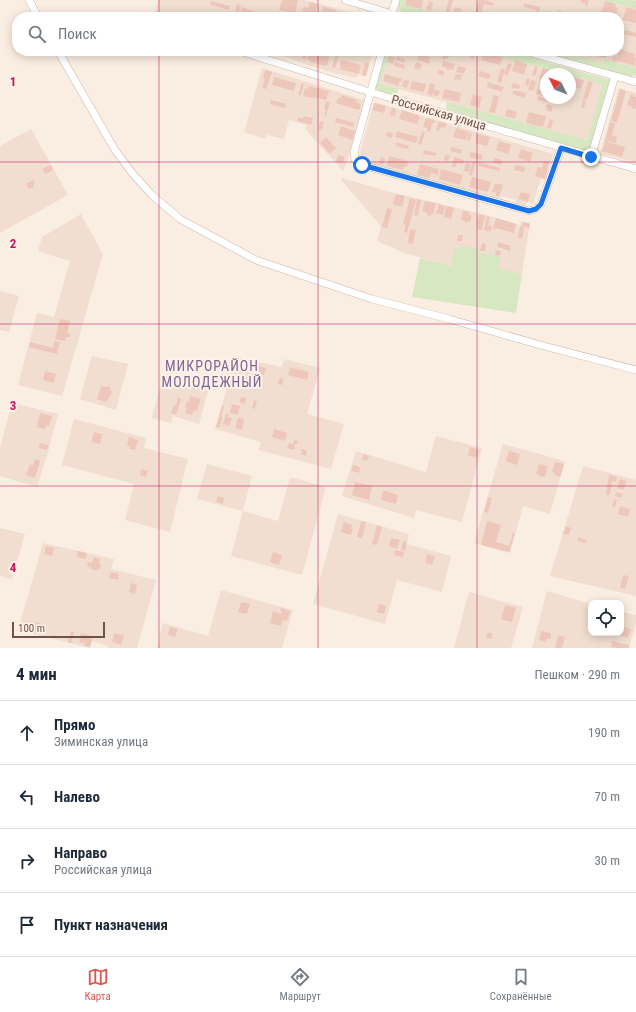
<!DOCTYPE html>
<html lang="ru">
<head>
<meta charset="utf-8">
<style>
	body { margin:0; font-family:"Roboto Condensed",sans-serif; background:#f6f6f7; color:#1f2937 }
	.controls { position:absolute; right:12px; bottom:12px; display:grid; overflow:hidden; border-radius:8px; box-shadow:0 2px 10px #0003 }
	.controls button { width:36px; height:36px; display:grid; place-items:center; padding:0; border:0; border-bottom:1px solid #e0e1e3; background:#fff; color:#1f2937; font:20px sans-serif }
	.compass { position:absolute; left:540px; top:68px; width:36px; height:36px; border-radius:50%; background:#fff; box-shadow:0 2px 10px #0003; rotate:312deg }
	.scale { position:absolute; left:12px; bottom:10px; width:93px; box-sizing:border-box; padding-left:4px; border:2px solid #70524a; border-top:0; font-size:11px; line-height:14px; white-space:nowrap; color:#70524a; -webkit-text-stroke:3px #fef1e8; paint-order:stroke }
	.stop { position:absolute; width:12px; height:12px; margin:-9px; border:3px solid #1a73e8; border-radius:50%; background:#fff }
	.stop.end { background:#1a73e8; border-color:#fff; box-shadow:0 1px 4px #0008 }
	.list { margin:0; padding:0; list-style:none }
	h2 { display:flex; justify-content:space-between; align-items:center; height:52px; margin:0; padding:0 16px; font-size:17px }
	h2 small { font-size:13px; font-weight:400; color:#747a83 }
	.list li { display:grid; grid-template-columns:26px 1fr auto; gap:12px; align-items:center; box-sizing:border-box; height:64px; padding:0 16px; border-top:1px solid #e0e1e3 }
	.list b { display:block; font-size:15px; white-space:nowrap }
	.list p { margin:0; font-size:13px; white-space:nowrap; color:#747a83 }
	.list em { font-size:13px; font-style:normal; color:#747a83 }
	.icon { flex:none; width:22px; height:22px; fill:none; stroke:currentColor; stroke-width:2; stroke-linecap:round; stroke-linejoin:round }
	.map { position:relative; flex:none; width:636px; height:648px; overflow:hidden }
	.search { position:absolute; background:#fff; box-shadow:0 2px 10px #0003; left:12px; right:12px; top:12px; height:44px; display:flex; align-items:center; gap:10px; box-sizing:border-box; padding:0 14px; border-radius:16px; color:#747a83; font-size:15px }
	.sheet { height:308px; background:#fff }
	nav { display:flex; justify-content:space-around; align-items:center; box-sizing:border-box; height:56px; border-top:1px solid #e0e1e3; background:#fff; font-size:11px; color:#747a83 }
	nav a { display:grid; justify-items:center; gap:2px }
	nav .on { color:#dd574e }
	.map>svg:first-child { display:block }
</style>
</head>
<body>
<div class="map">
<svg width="636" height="648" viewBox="0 0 636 648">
	<rect width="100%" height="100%" fill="#faede2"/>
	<path fill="#f1ded1" d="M158,0H305L367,17H159L154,16Z
		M406,0H603L636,9V68L605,60L603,64L570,55L571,52L568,51H619V17H448L404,5Z
		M272,51H373L366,77L358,74L356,78L330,72L299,62Z
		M391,51H482L565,74H546V98H570V75L603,84L587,140L380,84Z
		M262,68L367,101L359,129L343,171L305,129L306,125L289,120L284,139L267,135L265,139L244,132Z
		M619,88L636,93V163L600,153Z
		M374,102L553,154L545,180L541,178L533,204L527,202L525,206L515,203L516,200L501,196L500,198L378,168L362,162L359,156Z
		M31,129L68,195L0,233V146Z
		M342,178L390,192L486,215L520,225L521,221L530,223L522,274L498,268L480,253V249L461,247L451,266L404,253L377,241L381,226L341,180Z
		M81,214L103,254L62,396L18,385L37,313L54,317L70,261L38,251L42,237Z
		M0,291L19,296L9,332L0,330Z
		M92,356L128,364L116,410L80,399Z
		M236,357L282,367L284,359L320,368L307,414L344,424L331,469L258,450L261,442L215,429Z
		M163,375L209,387L199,424L173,416L171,423L152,418Z
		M12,403L58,414L48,452L37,487L0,476V448Z
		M74,419L146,438L144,448L188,459L170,532L125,520L134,484L62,465Z
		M436,436L482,448L462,522L416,510L414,518L342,496L356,451L426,472Z
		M503,444L565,461L550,514L523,506L510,553L474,543Z
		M207,464L252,476L243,511L278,521L290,477L326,487L302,575L231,556L243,511L197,499Z
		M583,466L636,480V596L550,576Z
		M338,514L409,534L407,544L451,556L442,592L397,580L385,624L313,604Z
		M0,528L25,534L12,579L0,576Z
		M43,543L114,559L111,569L156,580L137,648H108V646L92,641L90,648L18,630Z
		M221,590L293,610L282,648H157L163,623L208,636Z
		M547,591L591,604V633H621V612L636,615V623L629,648H532Z
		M469,592L523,607L511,648H454Z"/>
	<path fill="#d7e7c2" d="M399,0H406L404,5L448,17C433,17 409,21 399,9L398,4Z
		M603,0H633L636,1V9Z
		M386,51H391L380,84L398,89L396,96L380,91L376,89V84Z
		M482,51H510L610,80L589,153L446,109L447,102L587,140L602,84L570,75V74H565Z
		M537,51H568L571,52L570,55L603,63L605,59L636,68V75L630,77Z
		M461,246L480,249V253L500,256L498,268L522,274L516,313L412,297L420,258L451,266L454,248L460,249Z"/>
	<path fill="#eec7bb" d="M282,0H298L295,13L279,10Z
		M406,0H423L421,9L405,5Z
		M449,0H453L448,16L445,15Z
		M479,0H484L494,3L493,6L484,4L481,14L475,13Z
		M581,0H589L587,7L585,6L586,4L580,2Z
		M211,1L230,6L229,10L210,5Z
		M429,1L433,2L431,11L426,10Z
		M605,1L616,4L615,7L618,8L616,14L613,13L612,16L601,13Z
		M310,2L318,4L313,17H306L307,13L302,12L304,7L308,8Z
		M524,3L540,7L539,13L535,12L536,10L524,7Z
		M237,4L241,5L239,13L235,12Z
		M242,7L255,12L253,17L240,13Z
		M323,7L336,10L335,17H320Z
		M455,7L462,9L461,14L464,15L463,17H452Z
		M626,7L636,10V23L623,20Z
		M558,10L562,11L561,16L556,17Z
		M543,11L547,12L548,11H550V13H553L552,17L542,14Z
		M625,30L636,33V37L624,34Z
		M619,49L635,54L634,58H636L635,66L618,61L617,62L612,61L613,56L617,57Z
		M277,51H298L297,54L293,53L292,56Z
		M304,51H308L305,59L302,58Z
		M310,51L329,57L327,66L310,62V60L307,59Z
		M472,51H476L473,59L470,58Z
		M592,51H607L606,58L591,55Z
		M483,52L502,57L500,65L481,60Z
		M336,54L339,55L335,68H332Z
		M419,54L430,57L429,64L417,60Z
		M443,54L449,55L448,59L445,58V60L442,59Z
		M389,56L395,58L393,64L387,62Z
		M397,56L405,59L404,63L396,60Z
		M341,60L361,65L359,74L340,69L341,66H340Z
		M515,60L527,64L524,75L512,71Z
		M443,61L455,64L453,70L449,69V70L446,69V68L442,67Z
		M365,62L369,64L366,76L362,75Z
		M395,62L405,65L404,69L394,66Z
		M416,62L422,64L420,70L414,68Z
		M508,63L512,64L508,75L504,74Z
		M458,66L466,68L464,74L456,72Z
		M535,66L538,67L535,76H532Z
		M501,68L505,69L501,83L497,82Z
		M543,68L554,72V74H546V81L539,79Z
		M265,70L272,72L266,89L262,88L265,79L263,78Z
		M439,70L444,71L443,76L438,74Z
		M480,71L491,74L489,79L478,76Z
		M385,74L402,79L401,82L400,81L398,86L383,81Z
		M456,74L462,75L460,80L454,79Z
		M274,77L296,83L294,91L272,85Z
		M573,77L584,80L581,89L571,86Z
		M527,78L530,79L528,86L525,85Z
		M404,80L409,81L407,88L402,86Z
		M531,80L536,81L533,91L528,90Z
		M412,81L426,84L424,92L410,89Z
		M588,81L593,82L587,100L583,99Z
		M488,82L504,87L502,92L487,87Z
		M302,83L304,84L301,95H298Z
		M430,83L435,84L432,96L427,94Z
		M513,83L520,85L519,89L514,88V89L511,88Z
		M309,86L329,91L326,100L313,97V98L303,96L305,88L308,89Z
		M434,89L440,91L438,96L433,95Z
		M445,89L461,93L459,102L442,98Z
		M537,89L546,92V97L536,94Z
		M620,89L626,91L617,123L611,121Z
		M514,90L526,93L525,98L512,94Z
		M631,94L634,95V97H636V109L632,108V107L627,105Z
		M342,95L357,100L356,102L361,104L359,110L336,103L338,98H340Z
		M473,95L482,97L479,108L470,105Z
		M494,95L499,97L495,113L489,112Z
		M538,96L547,99L546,102L537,100Z
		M271,100L286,104L285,108L270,104Z
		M583,100L586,101L584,108L581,107Z
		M326,101L330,102L326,116H324L326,110L324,109Z
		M375,103L386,106L384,113L372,110Z
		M547,104L553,106L551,112L546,110Z
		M392,108L396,109L395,116L390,115Z
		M507,109L517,112L515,119L505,116Z
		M402,110L420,116L417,124L399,119Z
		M529,112L546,116L543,127L526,123Z
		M304,116L313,118L311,125L297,121L298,117L303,119Z
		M336,118L354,123L353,127L335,122Z
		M426,118L435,120L434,124L432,123L430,132L427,131V128L423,127Z
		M550,119L553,120L551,129L547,128Z
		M320,121L324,122L322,130L318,129Z
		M439,121L447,124L445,128L441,127L439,131L436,130Z
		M610,122L615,124L612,135L617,137L616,143L608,141V142L625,147L622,157L605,152H602Z
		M341,126L355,131L352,140L338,135Z
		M456,128L469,132L466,140L453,137Z
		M397,131L418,137L416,143L395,137Z
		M422,131L425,132L421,145L418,144Z
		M387,132L393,133L392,138L386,136Z
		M469,133L472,134L470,141L467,140Z
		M477,134L490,137L487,146L475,143Z
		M326,137L336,148L330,154L320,143Z
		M499,141L511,145L508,154L496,150Z
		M396,142L409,146L408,149L396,146Z
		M451,147L462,150L461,154L450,151Z
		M521,149L533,153L530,162L518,158Z
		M424,150L437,153L436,156L423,154Z
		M471,152L483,155L481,160L469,157Z
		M338,155L345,157L343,163L336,161Z
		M445,155L450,156L448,161L444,160Z
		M389,156L408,161L407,167L404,166L403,170L387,166Z
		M381,157L385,158L383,165L379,164Z
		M454,157L464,160L463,164L457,162L456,167L452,166Z
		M494,158L502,160L501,165L493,163Z
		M473,161H476L472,176L469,175Z
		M544,161L549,162L545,179L535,176L538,167L542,168Z
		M479,162L500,168L499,171L478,166Z
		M466,163L471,164L469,172L464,171Z
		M420,164L439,169L438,175L431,173L430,178L417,175Z
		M51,165L53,170L45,174L42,169Z
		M515,165L525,167L524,172L514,170Z
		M441,169L463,175L460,185L439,179Z
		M472,177L491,182L488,192L469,187Z
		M33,180L35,183L33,184L34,187L29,189L26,184Z
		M495,183L503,185L499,197L496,196V193L492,192Z
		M521,192L530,194L528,202L518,199Z
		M396,194L405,196L402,207L393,204Z
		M410,198L416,200L407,233L404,232L406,225L403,224Z
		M417,199L421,200L418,216L414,215Z
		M425,201L436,203L433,214H431V216L427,215V213L422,211Z
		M439,204L445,206L443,215L436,213Z
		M446,206L454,208L451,219L444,217Z
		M387,208L392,209L387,228L382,227Z
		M463,211L469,212V215H472L470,222L467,221V223L465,222V221L461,220Z
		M479,214L485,216L482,230L477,229L478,226H477V221Z
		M487,216L490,217L488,226H492L491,231L484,230Z
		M496,218L516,224L514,233L496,228L495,230L493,229Z
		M523,222L530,224L529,228L522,226Z
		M520,226L524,227L522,239L518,238Z
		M410,229L416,230L413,244L408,243Z
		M458,235H463L462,241H457Z
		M498,242L511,246L510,251L497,247Z
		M482,243L486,244L485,251H480Z
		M496,250L501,251L500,256L495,255Z
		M60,319L70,321L67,333H70L69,337H66L65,341L55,339Z
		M55,341L60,342L57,354L29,347L30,342L53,348Z
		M257,365L266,368L264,375L254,373Z
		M290,367L309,372L307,380L288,375Z
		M45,371L56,374L54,383L43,380Z
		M280,377L284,379L282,385L278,384Z
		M101,386L106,387V386L110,387V390L112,391L111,395H110L108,400L105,402L97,399Z
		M190,396L201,399L197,411L194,410L192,415L185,413L187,408L185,407L187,401L189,402Z
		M241,397L246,398L245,404L240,402Z
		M178,398L181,399L176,415L171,413L174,405H176Z
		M254,400L257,401L255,409L252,408Z
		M232,404L240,406L238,415L230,413Z
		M222,406H224L221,417H223L219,428L216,427Z
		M40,413L52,416L49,426L46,425L45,429L37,427Z
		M226,414H229L228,417L232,418L229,426L223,424Z
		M238,417L244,419L242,430L235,428Z
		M274,429L287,433L285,441L272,437Z
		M94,432L102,434L100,444L91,442Z
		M129,437L138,440L135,450L129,449L130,446L127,445Z
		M294,440L298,441L297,444H295L294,450L287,448L289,443L293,444Z
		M40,443L48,445L47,450L39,448Z
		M470,447L479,450L477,458L468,455Z
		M302,449L307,450L306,456L301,454Z
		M509,451L520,454L517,465L506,461Z
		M364,454L369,456L367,461L362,460Z
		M35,459L40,461L35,478L26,475L30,464L33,465Z
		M555,462L564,464L560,477L554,475L555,473L552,472Z
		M539,464L548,466L545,476H543V477L539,476V474H536Z
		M353,465L360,467L359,473L351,471Z
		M141,469L148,471L146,477L140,475Z
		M609,475L617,477L616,482L612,481L610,495H606Z
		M620,479L626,481L624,490L617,488Z
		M355,482L372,486L369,500L352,495Z
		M383,490L398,495L396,504L381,500Z
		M616,492L623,494L621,498L615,496Z
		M218,496L224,498L223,504L216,502Z
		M488,497L492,498L488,513L484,512Z
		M614,499L617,500L615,507L612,506Z
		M620,506L630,509L628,517L618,514Z
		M361,521L366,522L362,538L357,537Z
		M487,521L501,525L496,542L509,546L513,533H515L509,552L481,545Z
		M344,522L352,525L351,529H353L351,535L341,532Z
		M377,525L382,527L377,545L372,544Z
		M566,526L571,528L569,535L563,534Z
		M578,537L587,540L586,543L577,541Z
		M391,538L400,540L397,549L389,546Z
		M403,541L407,542L405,551L401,550Z
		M46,546L54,548L52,556L44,554Z
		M395,550L404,552L403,557L394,555Z
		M78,551L87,553L85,559L77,557Z
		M273,552L282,555L279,565L270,562Z
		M427,554L435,556L432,565L425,563Z
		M94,557L100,559L99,564H101L100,569H97V571L91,569V567L87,566L88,562L92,563Z
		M111,572L119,574L118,580L109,578Z
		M623,575L629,576L625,589L620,588Z
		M131,583L137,585L135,594L129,592Z
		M241,602L250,604L247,614L238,612Z
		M379,604L386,606L384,614L377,612Z
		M505,605L516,608L512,622L501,619Z
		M281,608L290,611L287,621L283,620L281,626L270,623L273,611L281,614L282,611L280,610Z
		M36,622L45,625L42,633L34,631Z
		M621,626L631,629L628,638L618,635V636L614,635L615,633H621Z
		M170,627L178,629L175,637L168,635Z
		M541,631L551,633L550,639L547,638L546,642L539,640Z
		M71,632H74L71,643L68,642Z
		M488,632L493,634L491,639L486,637Z
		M81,633L93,636L90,647L84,646L85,643L79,642Z
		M114,633L124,635L121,645L112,642Z
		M558,635L565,637L562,648H555Z
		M612,641L629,645V648H617L611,647Z"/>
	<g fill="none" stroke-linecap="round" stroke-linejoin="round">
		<defs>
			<path id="street" d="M29,0L38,17
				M345,0L402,17
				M391,17L396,0
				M58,51L115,150L133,174L152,195L180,219L256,260L372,299L449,319L544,346L636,370
				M382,51L354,152L355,160L362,165L529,211L536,209L541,204L561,148
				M525,51L636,82
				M243,52L370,92L636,169
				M591,157L615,76"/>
		</defs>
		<use href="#street" stroke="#cdb6ac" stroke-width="8"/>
		<use href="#street" stroke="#fff" stroke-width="7"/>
	</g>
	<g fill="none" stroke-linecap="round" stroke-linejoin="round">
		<path stroke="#1a73e8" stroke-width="5" d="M362,165L529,211L536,209L541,204L561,148L591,157"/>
	</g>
	<path fill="none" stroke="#c2185b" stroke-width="1" stroke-opacity="0.55" d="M159,0V17M318,0V17M477,0V17M159,51V648M318,51V648M477,51V648M0,162H636M0,324H636M0,486H636"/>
	<g text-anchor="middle" stroke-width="4" stroke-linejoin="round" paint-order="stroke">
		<g font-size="13" fill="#70524a" stroke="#fef1e8">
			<text transform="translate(439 112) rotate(16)" y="5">Российская улица</text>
		</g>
		<g font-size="14" letter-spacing="1" fill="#7d6693" stroke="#fef1e8">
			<text x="212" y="371">МИКРОРАЙОН<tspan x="212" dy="16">МОЛОДЕЖНЫЙ</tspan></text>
		</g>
	</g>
	<g font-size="13" text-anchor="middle" font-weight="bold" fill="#c2185b" stroke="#fef1e8" stroke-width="4" stroke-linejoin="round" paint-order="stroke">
		<text x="13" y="86">1</text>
		<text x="13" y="248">2</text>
		<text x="13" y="410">3</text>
		<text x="13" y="572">4</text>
	</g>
</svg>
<div class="controls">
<button><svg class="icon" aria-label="locate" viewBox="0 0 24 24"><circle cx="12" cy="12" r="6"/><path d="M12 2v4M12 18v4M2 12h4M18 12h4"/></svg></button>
</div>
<svg class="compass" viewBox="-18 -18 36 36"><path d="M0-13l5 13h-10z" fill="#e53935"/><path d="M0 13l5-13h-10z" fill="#747a83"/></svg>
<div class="scale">100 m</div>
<div class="stop" style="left:362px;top:165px"></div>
<div class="stop end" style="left:591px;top:157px"></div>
<div class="search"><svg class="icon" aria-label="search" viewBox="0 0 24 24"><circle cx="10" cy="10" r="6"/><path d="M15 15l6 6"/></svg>Поиск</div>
</div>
<section class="sheet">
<h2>4 мин<small>Пешком · 290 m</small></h2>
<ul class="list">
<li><svg class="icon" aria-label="ahead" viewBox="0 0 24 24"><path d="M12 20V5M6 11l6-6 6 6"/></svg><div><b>Прямо</b><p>Зиминская улица</p></div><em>190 m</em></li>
<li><svg class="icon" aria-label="left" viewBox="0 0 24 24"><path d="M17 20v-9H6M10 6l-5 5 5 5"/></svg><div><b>Налево</b></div><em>70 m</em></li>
<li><svg class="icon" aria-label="right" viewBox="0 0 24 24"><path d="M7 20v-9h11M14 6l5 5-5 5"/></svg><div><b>Направо</b><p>Российская улица</p></div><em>30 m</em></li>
<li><svg class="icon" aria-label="arrive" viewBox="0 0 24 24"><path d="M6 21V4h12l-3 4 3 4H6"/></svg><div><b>Пункт назначения</b></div></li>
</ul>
</section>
<nav>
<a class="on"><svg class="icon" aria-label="map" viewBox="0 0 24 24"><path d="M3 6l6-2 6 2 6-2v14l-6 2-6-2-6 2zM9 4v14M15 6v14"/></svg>Карта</a>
<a><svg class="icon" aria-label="directions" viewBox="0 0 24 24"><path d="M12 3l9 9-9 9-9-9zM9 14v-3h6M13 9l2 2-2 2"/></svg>Маршрут</a>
<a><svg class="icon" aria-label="saved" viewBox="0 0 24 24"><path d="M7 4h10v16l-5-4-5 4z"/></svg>Сохранённые</a>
</nav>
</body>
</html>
